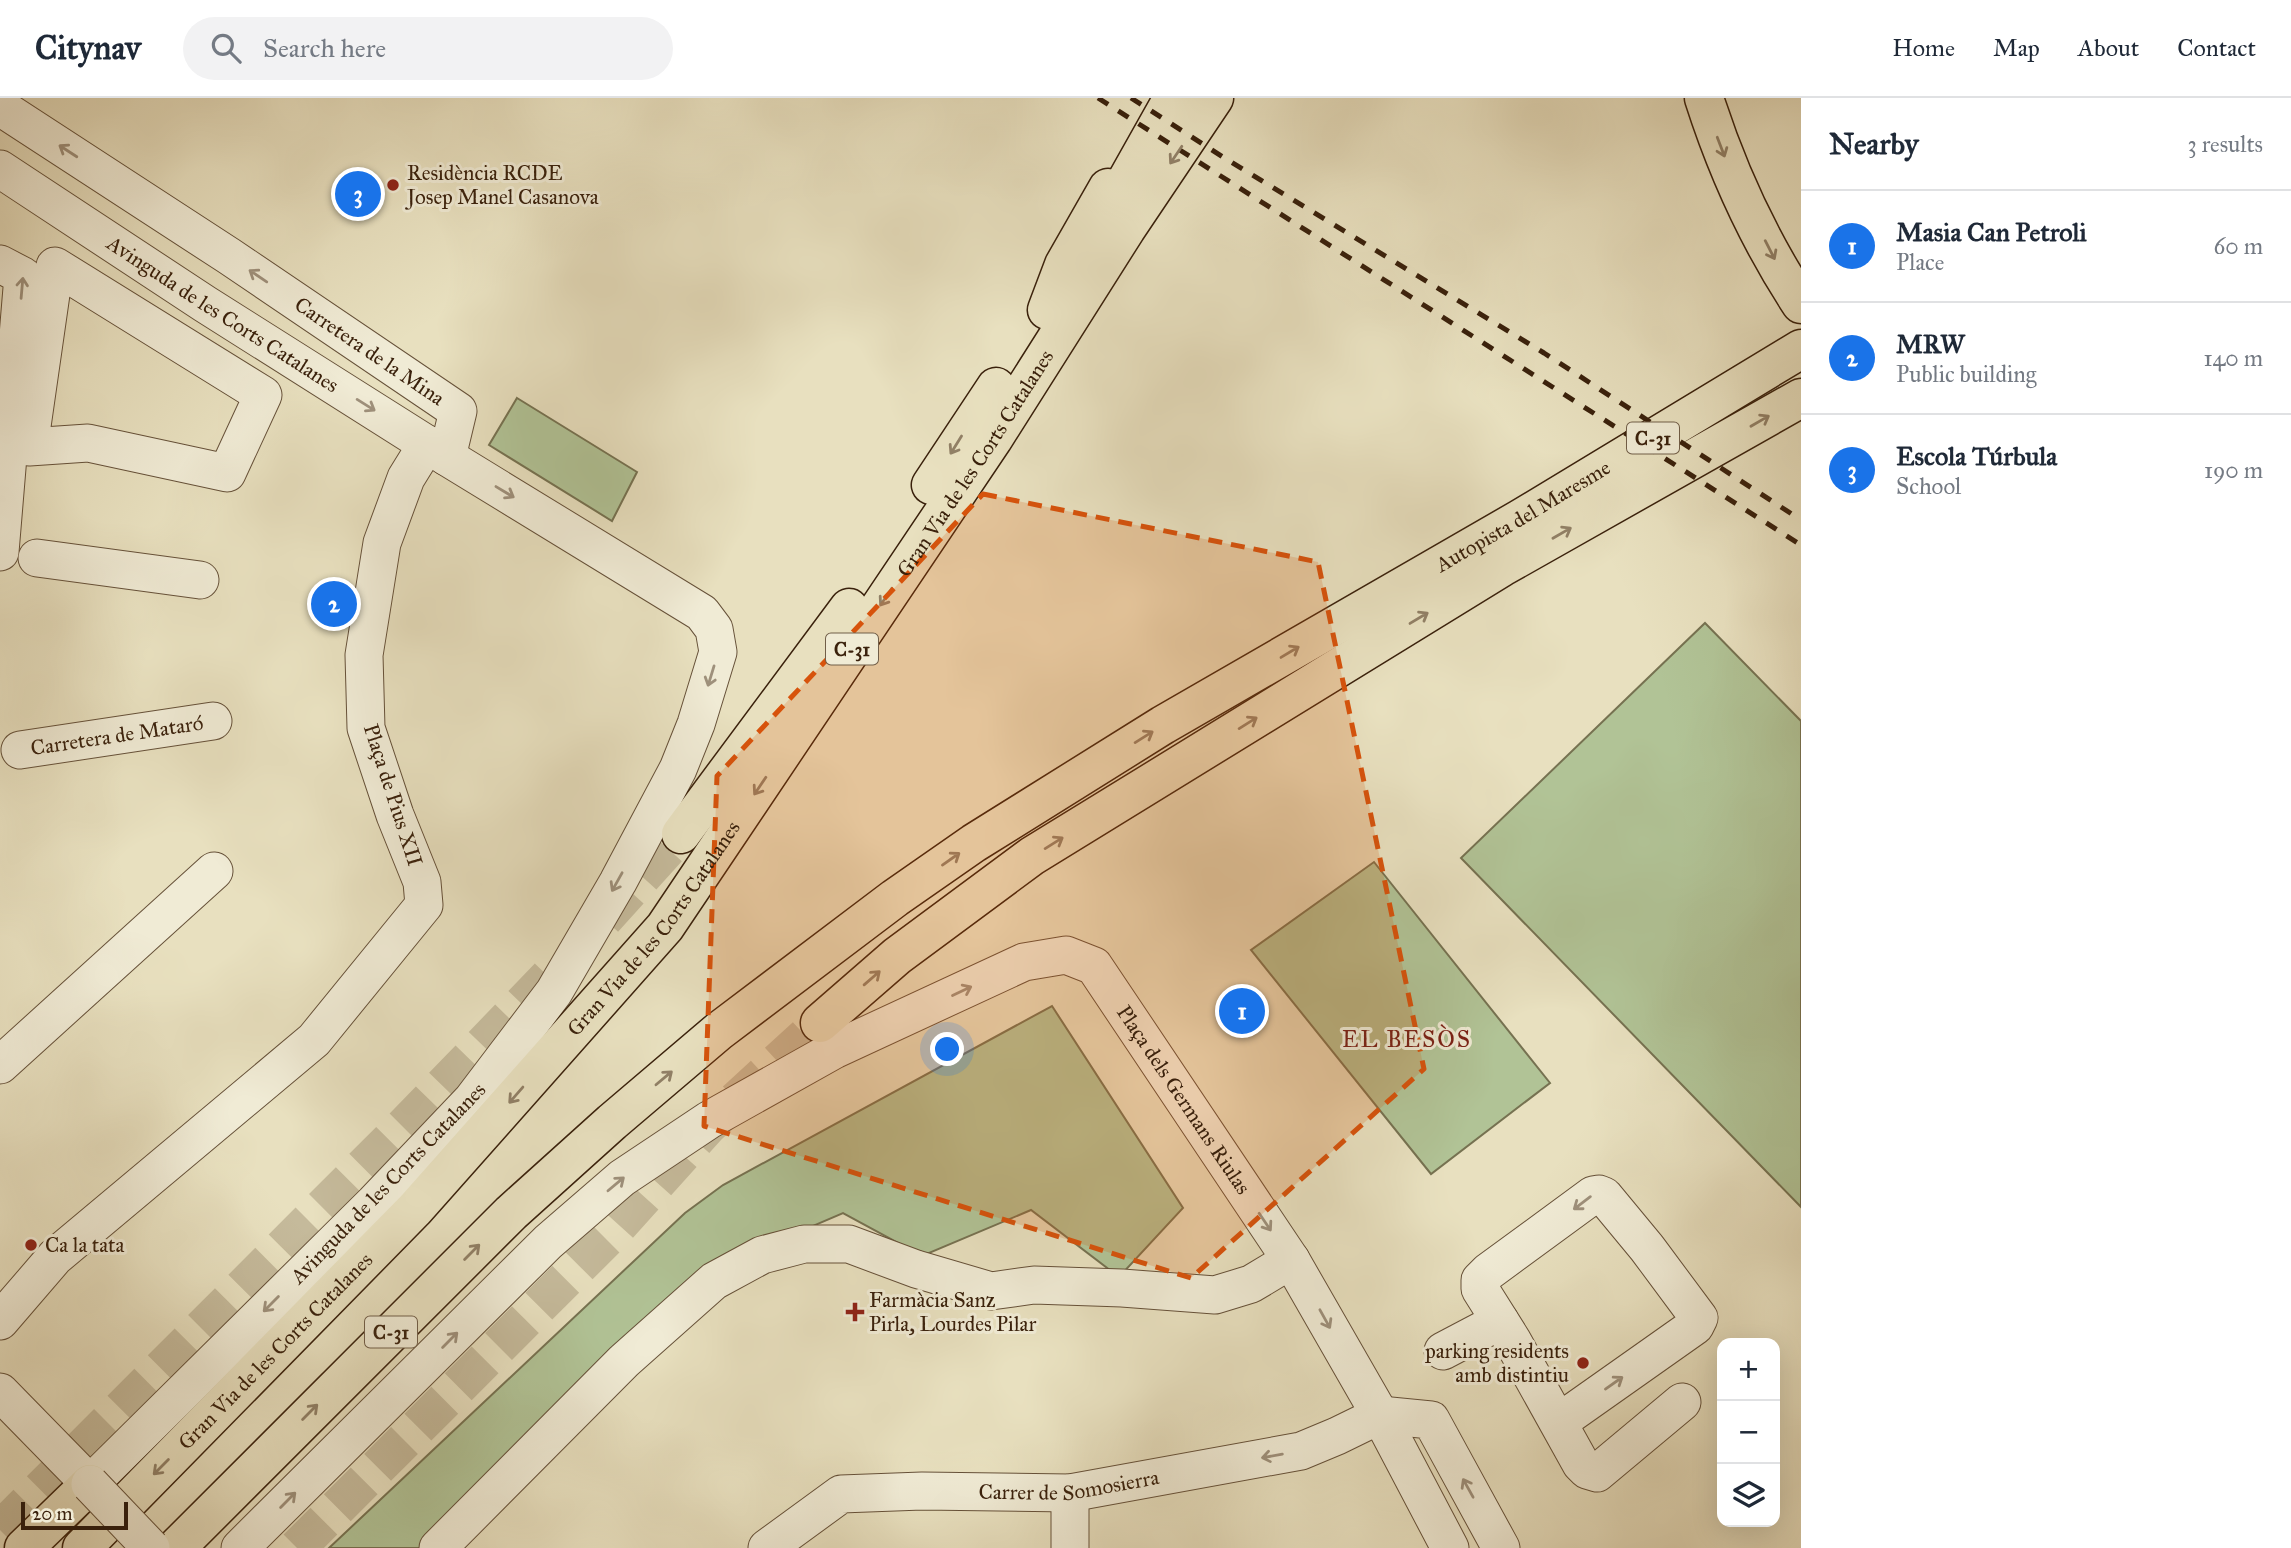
<!DOCTYPE html>
<html lang="en">
<head>
<meta charset="utf-8">
<style>
	body { margin:0; font-family:"IM FELL Great Primer",serif; background:#f2f2f3; color:#1f2937 }
	.controls { position:absolute; right:21px; bottom:21px; display:grid; overflow:hidden; border-radius:14px; box-shadow:0 7px 28px #0002 }
	.controls button { width:63px; height:63px; display:grid; place-items:center; padding:0; border:0; border-bottom:2px solid #e0e1e3; background:#fff; color:#1f2937; font:35px sans-serif }
	.scale { position:absolute; left:21px; bottom:18px; width:107px; box-sizing:border-box; padding-left:7px; border:4px solid #3a210c; border-top:0; font-size:19px; line-height:24px; white-space:nowrap; color:#3a210c; -webkit-text-stroke:5px #f0ebd5; paint-order:stroke }
	.you { position:absolute; left:948px; top:952px; width:24px; height:24px; margin:-18px; border:5px solid #fff; border-radius:50%; background:#1a73e8; box-shadow:0 0 0 10px #1a73e833 }
	.badge { display:grid; place-items:center; width:46px; height:46px; border-radius:50%; background:#1a73e8; color:#fff; font-size:23px; font-weight:700 }
	.pin { position:absolute; translate:-50% -50%; border:4px solid #fff; box-shadow:0 2px 7px #0006 }
	.list { margin:0; padding:0; list-style:none }
	h2 { display:flex; justify-content:space-between; align-items:center; height:91px; margin:0; padding:0 28px; font-size:30px }
	h2 small { font-size:23px; font-weight:400; color:#747a83 }
	.list li { display:grid; grid-template-columns:46px 1fr auto; gap:21px; align-items:center; box-sizing:border-box; height:112px; padding:0 28px; border-top:2px solid #e0e1e3 }
	.list b { display:block; font-size:26px; white-space:nowrap }
	.list p { margin:0; font-size:23px; white-space:nowrap; color:#747a83 }
	.list em { font-size:23px; font-style:normal; color:#747a83 }
	.icon { flex:none; width:38px; height:38px; fill:none; stroke:currentColor; stroke-width:2; stroke-linecap:round; stroke-linejoin:round }
	.map { position:relative; flex:none; width:1801px; height:1450px; overflow:hidden }
	header { display:flex; align-items:center; gap:42px; box-sizing:border-box; height:98px; padding:0 35px; background:#fff; border-bottom:2px solid #e0e1e3 }
	header strong { font-size:33px }
	nav { display:flex; gap:38px; margin-inline-start:auto; font-size:24px }
	.search { width:490px; height:63px; background:#f2f2f3; display:flex; align-items:center; gap:18px; box-sizing:border-box; padding:0 24px; border-radius:38px; color:#747a83; font-size:26px }
	main { display:flex }
	aside { flex:1; background:#fff }
	.map>svg:first-child { display:block }
</style>
</head>
<body>
<header>
<strong>Citynav</strong>
<div class="search"><svg class="icon" aria-label="search" viewBox="0 0 24 24"><circle cx="10" cy="10" r="6"/><path d="M15 15l6 6"/></svg>Search here</div>
<nav><a>Home</a><a>Map</a><a>About</a><a>Contact</a></nav>
</header>
<main>
<div class="map">
<svg width="1801" height="1450" viewBox="0 0 1801 1450">
	<rect width="100%" height="100%" fill="#e8e0bf"/>
	<filter id="stains"><feTurbulence type="fractalNoise" baseFrequency=".00286" numOctaves="4"/><feColorMatrix values="0 0 0 0 .2 0 0 0 0 .09 0 0 0 0 .02 0 0 0 .5 -.17"/></filter>
	<radialGradient id="worn" r=".72"><stop offset=".6" stop-color="#630" stop-opacity="0"/><stop offset="1" stop-color="#630" stop-opacity=".3"/></radialGradient>
	<path fill="#b1c396" stroke="#767251" stroke-width="2" d="M517,300L637,374L612,423L489,347Z
		M1705,525L1801,623V1109L1461,760Z
		M1374,764L1550,985L1431,1076L1251,852Z
		M1052,908L1183,1110L1119,1179L1031,1112L922,1158L843,1115L703,1175L436,1450H329L685,1115L723,1087Z"/>
	<g fill="none" stroke-linecap="round" stroke-linejoin="round">
		<path stroke="#c5ba9b" stroke-width="38" stroke-dasharray="38 19" stroke-linecap="butt" d="M604,821L681,736
			M0,1432L406,1026L558,869
			M297,1450L609,1138L708,1028L820,925"/>
		<defs>
			<g id="minor">
				<path id="s1" d="M0,9L229,158L458,313L447,359"/>
				<path id="s2" d="M0,71L205,206L447,359L702,515L714,531L718,554L696,626L678,671L618,784L554,894L472,1002L374,1105L90,1386L0,1294"/>
				<path d="M0,166L23,178L0,454"/>
				<path d="M55,168L263,297L227,375L88,345L29,349Z"/>
				<path d="M37,460L200,482"/>
				<path id="s3" d="M20,652L213,623"/>
				<path d="M0,967L214,773"/>
				<path d="M0,1223L55,1159L314,942L424,807L422,784L395,717L366,630L364,557L382,445L406,380L427,346"/>
				<path d="M1443,1253L1500,1223"/>
				<path d="M1380,1317L1431,1322L1501,1450"/>
				<path d="M1559,1324L1695,1228L1699,1220L1647,1150L1604,1098L1599,1096L1593,1097L1488,1174L1480,1182V1191L1512,1242L1581,1366L1587,1372L1597,1375L1682,1304"/>
				<path d="M1070,1395V1450"/>
				<path id="s4" d="M240,1450L548,1144L622,1080L709,1022L834,952L1024,864L1066,857L1094,868L1291,1162L1380,1317L1450,1450"/>
				<path d="M438,1450L624,1263L714,1183L762,1157L804,1146H849L916,1171L991,1193L1034,1187L1122,1190L1215,1197L1251,1186L1291,1162"/>
				<path id="s5" d="M767,1450L841,1396L922,1393L1070,1395L1301,1353L1337,1338L1380,1317"/>
			</g>
			<path id="major" d="M24,1450L90,1386"/>
			<g id="highway">
				<path d="M1704,0C1727,72 1759,142 1801,206"/>
				<path d="M1105,121L1173,0"/>
				<path d="M1047,212L1064,167L1108,90"/>
				<path d="M931,387L996,289"/>
				<path d="M681,736L849,510"/>
				<path d="M820,925L897,858L1032,758L1502,469L1801,300"/>
				<path id="s6" d="M82,1450L415,1111L665,829L993,341L1126,131L1214,0"/>
				<path id="s7" d="M176,1450L511,1115L612,1024L719,933L895,800L974,745L1163,627L1520,421L1801,251"/>
			</g>
		</defs>
		<use href="#minor" stroke="#665139" stroke-width="39"/>
		<use href="#major" stroke="#3a210c" stroke-width="41"/>
		<use href="#highway" stroke="#3a210c" stroke-width="41"/>
		<use href="#minor" stroke="#f0ebd5" stroke-width="37"/>
		<use href="#major" stroke="#e8e0bf" stroke-width="38"/>
		<use href="#highway" stroke="#e8e0bf" stroke-width="38"/>
		<path stroke="#3a210c" stroke-width="5" stroke-dasharray="12 12" stroke-linecap="butt" d="M1098,0L1801,447
			M1131,0L1223,59L1544,255L1801,422"/>
		<defs>
			<path id="minor-bridge" d="M90,1386L151,1450"/>
		</defs>
		<use href="#minor-bridge" stroke="#665139" stroke-width="39" stroke-linecap="butt"/>
		<use href="#minor-bridge" stroke="#f0ebd5" stroke-width="37"/>
	</g>
	<defs><path id="oneway-shaft" d="M-6 0H5M1.5-3L5.5 0L1.5 3" fill="none" stroke-width="1.6" stroke-linecap="round" stroke-linejoin="round" transform="scale(1.75)"/></defs>
	<g stroke="#918066">
		<use href="#oneway-shaft" transform="translate(1721 49) rotate(69)"/>
		<use href="#oneway-shaft" transform="translate(1176 57) rotate(124)"/>
		<use href="#oneway-shaft" transform="translate(1770 152) rotate(63)"/>
		<use href="#oneway-shaft" transform="translate(1760 323) rotate(-30)"/>
		<use href="#oneway-shaft" transform="translate(956 347) rotate(122)"/>
		<use href="#oneway-shaft" transform="translate(1562 435) rotate(-30)"/>
		<use href="#oneway-shaft" transform="translate(886 499) rotate(124)"/>
		<use href="#oneway-shaft" transform="translate(1419 520) rotate(-31)"/>
		<use href="#oneway-shaft" transform="translate(1290 554) rotate(-31)"/>
		<use href="#oneway-shaft" transform="translate(1248 625) rotate(-32)"/>
		<use href="#oneway-shaft" transform="translate(1144 639) rotate(-32)"/>
		<use href="#oneway-shaft" transform="translate(760 688) rotate(124)"/>
		<use href="#oneway-shaft" transform="translate(1054 745) rotate(-32)"/>
		<use href="#oneway-shaft" transform="translate(951 761) rotate(-35)"/>
		<use href="#oneway-shaft" transform="translate(872 880) rotate(-41)"/>
		<use href="#oneway-shaft" transform="translate(664 980) rotate(-40)"/>
		<use href="#oneway-shaft" transform="translate(516 997) rotate(131)"/>
		<use href="#oneway-shaft" transform="translate(472 1154) rotate(-45)"/>
		<use href="#oneway-shaft" transform="translate(310 1314) rotate(-45)"/>
		<use href="#oneway-shaft" transform="translate(161 1369) rotate(135)"/>
	</g>
	<g stroke="#9e907b">
		<use href="#oneway-shaft" transform="translate(68 53) rotate(-147)"/>
		<use href="#oneway-shaft" transform="translate(258 178) rotate(-146)"/>
		<use href="#oneway-shaft" transform="translate(22 190) rotate(-85)"/>
		<use href="#oneway-shaft" transform="translate(366 307) rotate(32)"/>
		<use href="#oneway-shaft" transform="translate(505 394) rotate(31)"/>
		<use href="#oneway-shaft" transform="translate(711 578) rotate(107)"/>
		<use href="#oneway-shaft" transform="translate(617 784) rotate(119)"/>
		<use href="#oneway-shaft" transform="translate(962 893) rotate(-25)"/>
		<use href="#oneway-shaft" transform="translate(616 1086) rotate(-40)"/>
		<use href="#oneway-shaft" transform="translate(1582 1105) rotate(143)"/>
		<use href="#oneway-shaft" transform="translate(1265 1124) rotate(56)"/>
		<use href="#oneway-shaft" transform="translate(271 1206) rotate(135)"/>
		<use href="#oneway-shaft" transform="translate(1325 1221) rotate(61)"/>
		<use href="#oneway-shaft" transform="translate(450 1242) rotate(-45)"/>
		<use href="#oneway-shaft" transform="translate(1614 1285) rotate(-35)"/>
		<use href="#oneway-shaft" transform="translate(1272 1358) rotate(170)"/>
		<use href="#oneway-shaft" transform="translate(1468 1390) rotate(-119)"/>
		<use href="#oneway-shaft" transform="translate(288 1402) rotate(-45)"/>
	</g>
	<path fill="#d7530c" fill-opacity="0.2" stroke="#d7530c" stroke-width="5" stroke-dasharray="14 9" stroke-linejoin="round" d="M983,396L1318,464L1424,971L1191,1180L704,1028L717,678Z"/>
	<g fill="#8f2418" stroke="#f0ebd5" stroke-width="2.5">
		<circle cx="393" cy="87" r="7"/>
		<circle cx="31" cy="1147" r="7"/>
		<path d="M851.5 1203.5h7v7h7v7h-7v7h-7v-7h-7v-7h7z"/>
		<circle cx="1583" cy="1265" r="7"/>
	</g>
	<g text-anchor="middle" stroke-width="6" stroke-linejoin="round" paint-order="stroke">
		<g fill="#f0ebd5" stroke="#715e48" stroke-width="2">
			<rect x="1627" y="324.5" width="52" height="31" rx="5"/>
			<rect x="826" y="535.5" width="52" height="31" rx="5"/>
			<rect x="365" y="1218.5" width="52" height="31" rx="5"/>
		</g>
		<g font-size="19" font-weight="bold" fill="#3a210c">
			<text x="1653" y="347">C-31</text>
			<text x="852" y="558">C-31</text>
			<text x="391" y="1241">C-31</text>
		</g>
		<g font-size="21" fill="#3a210c" stroke="#f0ebd5" text-anchor="start">
			<text x="407" y="82">Residència RCDE<tspan x="407" dy="24">Josep Manel Casanova</tspan></text>
			<text x="45" y="1154">Ca la tata</text>
			<text x="869" y="1209">Farmàcia Sanz<tspan x="869" dy="24">Pirla, Lourdes Pilar</tspan></text>
			<text x="1569" y="1260" text-anchor="end">parking residents<tspan x="1569" dy="24">amb distintiu</tspan></text>
		</g>
		<g font-size="21" fill="#3a210c" stroke="#f0ebd5">
			<text dy="7" stroke="none"><textPath href="#s2" startOffset="266">Avinguda de les Corts Catalanes</textPath></text>
			<text dy="7" stroke="none"><textPath href="#s1" startOffset="443">Carretera de la Mina</textPath></text>
			<text dy="7" stroke="none"><textPath href="#s6" startOffset="1410">Gran Via de les Corts Catalanes</textPath></text>
			<text dy="7" stroke="none"><textPath href="#s7" startOffset="1706">Autopista del Maresme</textPath></text>
			<text dy="7" stroke="none"><textPath href="#s3" startOffset="98">Carretera de Mataró</textPath></text>
			<text transform="translate(393 697) rotate(72)" y="7">Plaça de Pius XII</text>
			<text dy="7" stroke="none"><textPath href="#s6" startOffset="844">Gran Via de les Corts Catalanes</textPath></text>
			<text dy="7" stroke="none"><textPath href="#s4" startOffset="1223">Plaça dels Germans Riulas</textPath></text>
			<text transform="translate(388 1085) rotate(-46)" y="7">Avinguda de les Corts Catalanes</text>
			<text dy="7" stroke="none"><textPath href="#s6" startOffset="276">Gran Via de les Corts Catalanes</textPath></text>
			<text dy="7" stroke="none"><textPath href="#s5" startOffset="320">Carrer de Somosierra</textPath></text>
		</g>
		<g font-size="23" letter-spacing="2" fill="#7a1f14" stroke="#f0ebd5">
			<text x="1407" y="949">EL BESÒS</text>
		</g>
	</g>
	<rect width="100%" height="100%" filter="url(#stains)"/>
	<rect width="100%" height="100%" fill="url(#worn)"/>
</svg>
<div class="controls">
<button>+</button>
<button>−</button>
<button><svg class="icon" aria-label="layers" viewBox="0 0 24 24"><path d="M12 4l9 5-9 5-9-5zM3 14l9 5 9-5"/></svg></button>
</div>
<div class="scale">20 m</div>
<div class="you"></div>
<div class="pin badge" style="left:1242px;top:913px">1</div>
<div class="pin badge" style="left:334px;top:506px">2</div>
<div class="pin badge" style="left:358px;top:96px">3</div>
</div>
<aside>
<h2>Nearby<small>3 results</small></h2>
<ul class="list">
<li><span class="badge">1</span><div><b>Masia Can Petroli</b><p>Place</p></div><em>60 m</em></li>
<li><span class="badge">2</span><div><b>MRW</b><p>Public building</p></div><em>140 m</em></li>
<li><span class="badge">3</span><div><b>Escola Túrbula</b><p>School</p></div><em>190 m</em></li>
</ul>
</aside>
</main>
</body>
</html>
